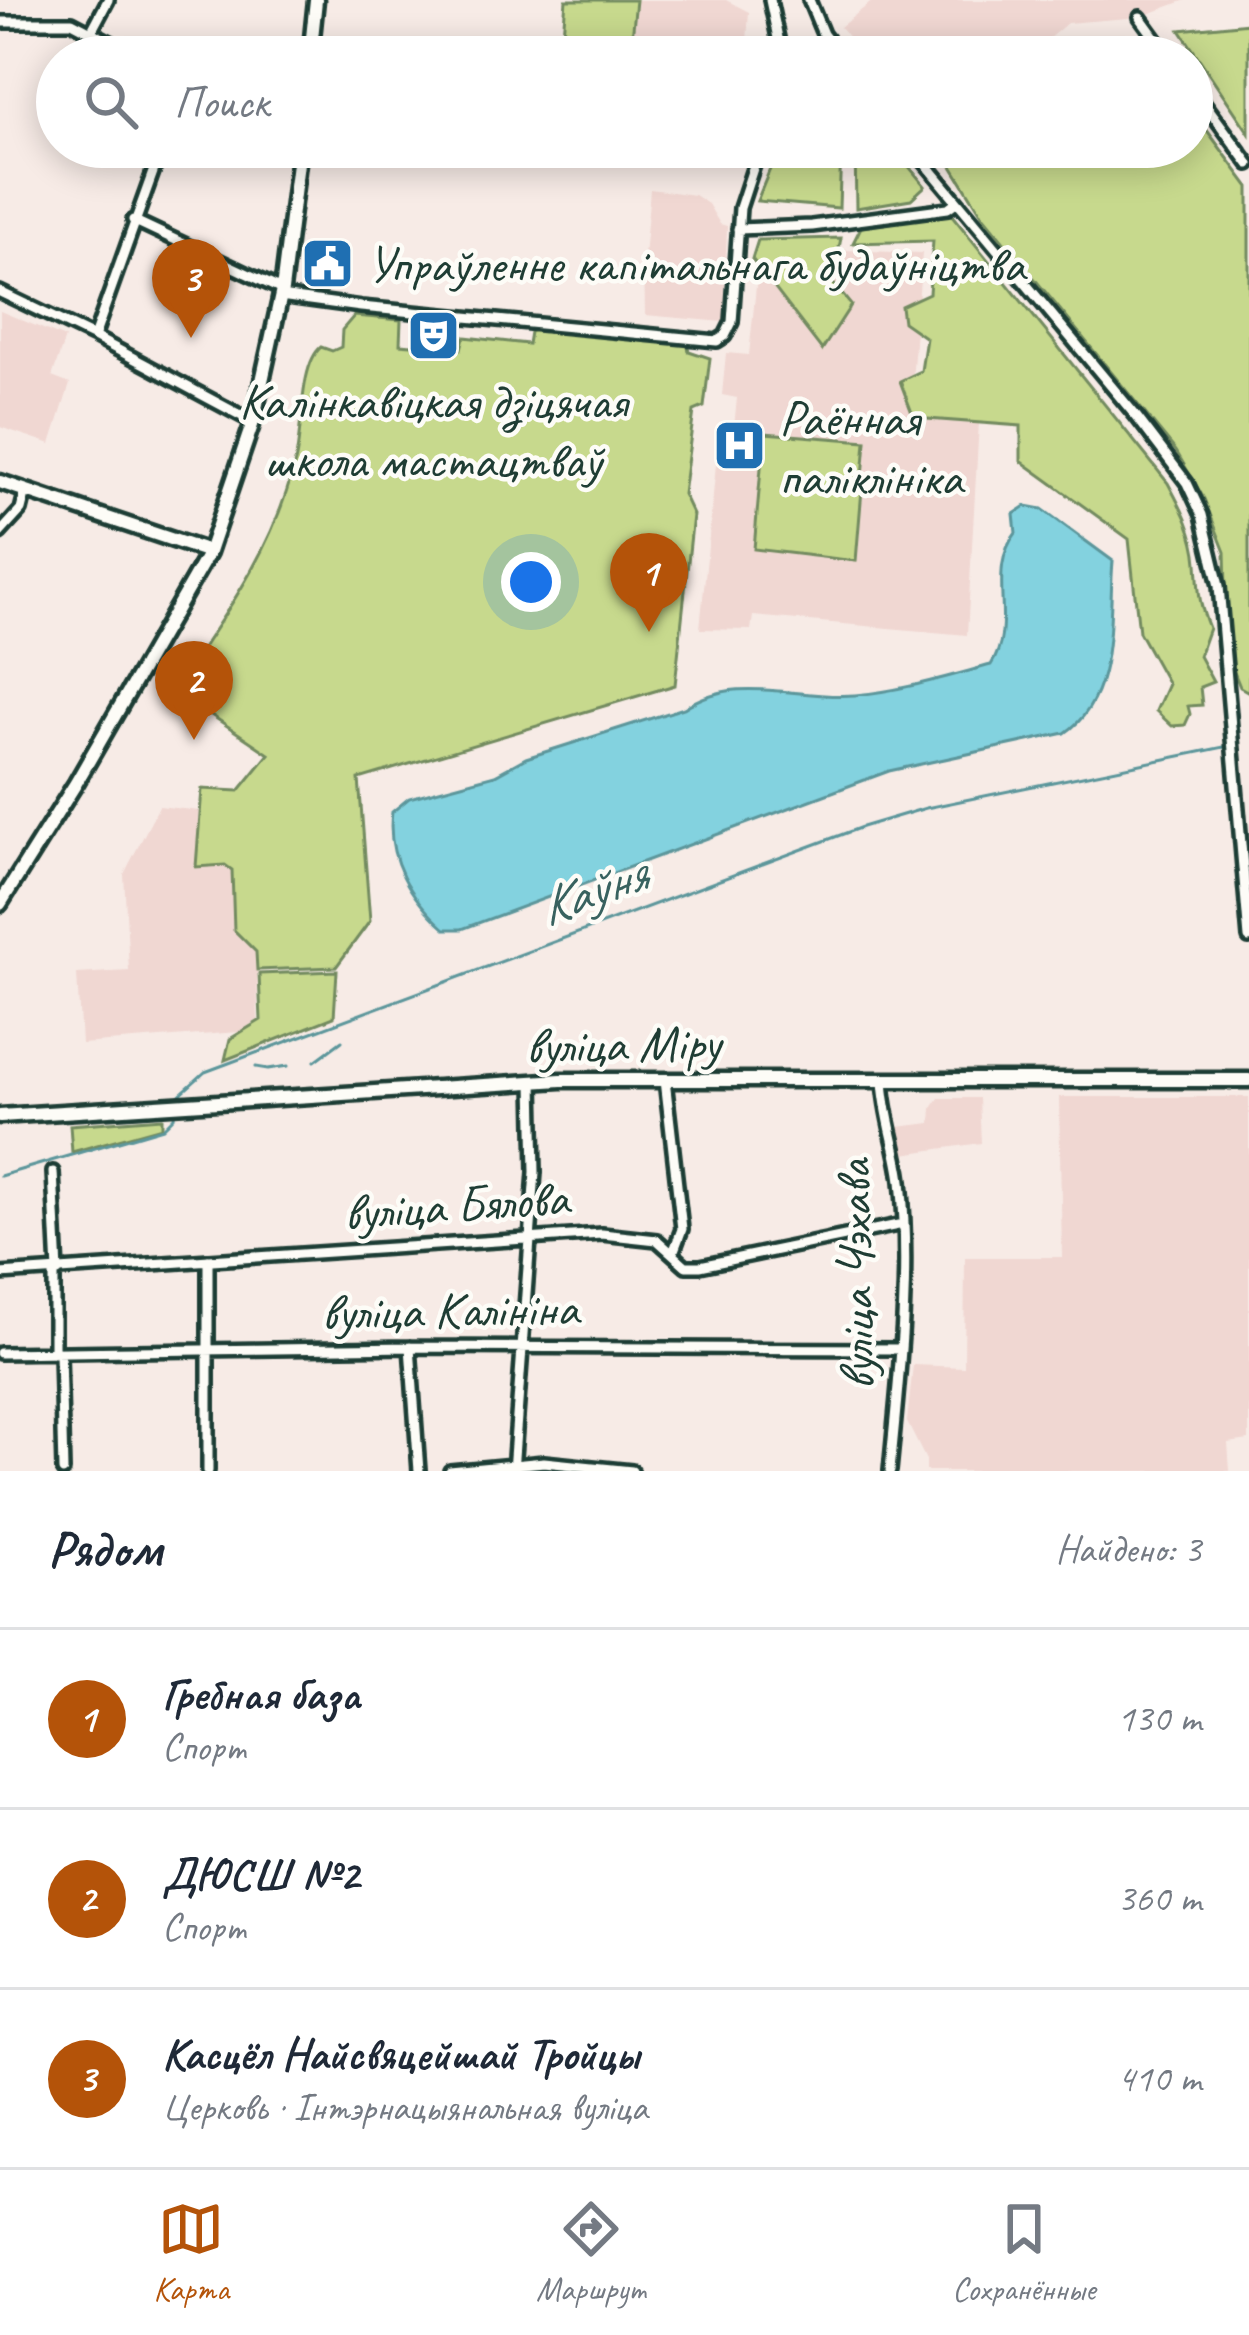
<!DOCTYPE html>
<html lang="ru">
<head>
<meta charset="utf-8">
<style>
	body { margin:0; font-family:Caveat,sans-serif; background:#f6f6f7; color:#1f2937 }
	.you { position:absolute; left:531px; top:582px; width:42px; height:42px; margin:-30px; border:9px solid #fff; border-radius:50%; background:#1a73e8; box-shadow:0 0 0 18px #1a73e833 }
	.badge { display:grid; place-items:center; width:78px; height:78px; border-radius:50%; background:#b45309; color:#fff; font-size:39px; font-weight:700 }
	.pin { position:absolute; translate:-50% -99px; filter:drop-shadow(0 3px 6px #0008) }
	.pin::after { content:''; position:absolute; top:63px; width:42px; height:36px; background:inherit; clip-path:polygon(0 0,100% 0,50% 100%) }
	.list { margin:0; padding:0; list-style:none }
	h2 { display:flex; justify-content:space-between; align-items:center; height:156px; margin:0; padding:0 48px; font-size:51px }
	h2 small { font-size:39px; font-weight:400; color:#747a83 }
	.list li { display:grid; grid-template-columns:78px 1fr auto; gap:36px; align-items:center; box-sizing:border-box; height:180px; padding:0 48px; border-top:3px solid #e0e1e3 }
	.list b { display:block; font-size:45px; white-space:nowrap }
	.list p { margin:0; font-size:39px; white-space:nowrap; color:#747a83 }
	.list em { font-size:39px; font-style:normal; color:#747a83 }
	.icon { flex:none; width:66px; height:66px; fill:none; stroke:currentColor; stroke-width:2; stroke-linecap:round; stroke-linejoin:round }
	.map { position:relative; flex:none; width:1249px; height:1471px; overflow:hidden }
	.search { position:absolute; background:#fff; box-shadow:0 6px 30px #0003; left:36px; right:36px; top:36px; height:132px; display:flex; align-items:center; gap:30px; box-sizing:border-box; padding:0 42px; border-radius:66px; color:#747a83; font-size:45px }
	.sheet { height:696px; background:#fff }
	nav { display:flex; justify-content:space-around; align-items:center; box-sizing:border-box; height:168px; border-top:3px solid #e0e1e3; background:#fff; font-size:33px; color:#747a83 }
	nav a { display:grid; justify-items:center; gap:6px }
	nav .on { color:#b45309 }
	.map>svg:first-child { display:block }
</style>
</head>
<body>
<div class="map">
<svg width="1249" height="1471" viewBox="0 0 1249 1471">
	<rect width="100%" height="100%" fill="#f7ebe6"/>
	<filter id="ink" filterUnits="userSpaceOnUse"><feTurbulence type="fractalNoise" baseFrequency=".00833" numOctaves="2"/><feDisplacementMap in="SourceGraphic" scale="24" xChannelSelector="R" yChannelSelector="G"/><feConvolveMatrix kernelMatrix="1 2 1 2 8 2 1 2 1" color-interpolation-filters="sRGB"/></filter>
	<g filter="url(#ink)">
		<path fill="#f0d7d2" d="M565,0H726L749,12L747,41L765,43L763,57H559Z
			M874,0H1186L1140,17L1067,23L1027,57H865L840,27Z
			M650,189L694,195L708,204L720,224L727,226L724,322L645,315L644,257Z
			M760,247L922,253L912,381L981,387L967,635L753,616L751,630L700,629L716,464L730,465L737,398L722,395L726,353L749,355Z
			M0,311L65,338L52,377L70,384L51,444L0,427Z
			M159,806L199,811L196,866L225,864L232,870L234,929L257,952L258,1020L239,1032L81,1044L77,974L129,971L124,874Z
			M1059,1097H1249V1440L1228,1443L1230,1471H926V1460L907,1422L913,1365L964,1367L965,1257H1062Z
			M939,1098H979L981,1143L903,1154L898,1127L931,1123L932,1108Z"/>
		<path fill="#c7d98d" stroke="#738b60" stroke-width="3" d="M566,0H636L630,57H561Z
			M1249,23V133L1180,30Z
			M1192,110L1249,187V692L1240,687L1232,667L1227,624L1225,552L1204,499L1176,451L983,216L942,150L946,147H1192Z
			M779,147H841L839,208L757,201Z
			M855,147H893L925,186L911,199L856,208Z
			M951,214L1168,483C1182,509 1195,533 1197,563C1199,591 1198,601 1209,628L1199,656L1213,682L1200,687L1202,705L1188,706L1190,714L1185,725L1172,726L1156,711L1168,684L1139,632L1129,539L1021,461V426L914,418L900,381L921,371L926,338L903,322L901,306L929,293L933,241L853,243L861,227Z
			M841,238L832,282L851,305L822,350L752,259L758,240Z
			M354,316L401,320L400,344L461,349L464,337L528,344L530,332L540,327L687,343L689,351L710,358L704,407L694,411L683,494L693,515L675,685L359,779L370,921L336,967L257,970L256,952L234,930L232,870L225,865L196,867L202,789L239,791L269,754L174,690C224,616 274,550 295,462C303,432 299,365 321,347L332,351L341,347L342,330Z
			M764,433L866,441L856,561L754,549Z
			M337,971L334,1017L225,1060L230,1039L261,1020L259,974Z
			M162,1118V1127L72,1152L70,1125Z"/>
		<path fill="#83d2df" stroke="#5b969b" stroke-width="3" d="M1026,506L1042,509L1113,561C1108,615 1118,698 1065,733L889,771L462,929H445C410,898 386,858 392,812L409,798L495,775L526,758L684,708C738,672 795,700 855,695C901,691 946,677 991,665C1018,624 985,571 1016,533L1014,514Z"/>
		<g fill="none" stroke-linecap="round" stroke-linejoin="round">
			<path stroke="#5b969b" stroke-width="3" d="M315,1061L342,1041
				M256,1067L268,1069L288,1066
				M176,1098L205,1072L862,827L926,808L1229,746
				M0,1176L163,1128L174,1117L175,1108"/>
			<defs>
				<path id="minor" d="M770,0L782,57
					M809,0L823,34L841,57
					M1140,17L1169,57
					M0,22H72L139,57
					M91,32L108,0
					M1192,86L1249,164
					M912,147L1136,416L1187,483L1202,515L1219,586L1249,938
					M133,220L282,290
					M738,229L812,226L948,208L956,202
					M0,292L94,337L253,422
					M280,296L361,307L717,341L725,336L732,322L740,208L760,147
					M94,337L162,147
					M0,533L21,510L26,490
					M883,1079C884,1114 897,1147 901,1181C911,1276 899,1376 890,1471
					M665,1080L682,1229L673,1253
					M53,1172L58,1272
					M0,1274L602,1234L657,1240L686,1266H700L903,1224
					M410,1347L419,1471
					M0,1353L410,1347L901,1349
					M54,1353V1272
					M60,1353L63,1471
					M208,1471V1260
					M450,1471L544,1462L632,1471
					M513,1471L535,1172L533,1082"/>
				<path id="major" d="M310,57L316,0
					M0,482L209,552
					M0,904L76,783L209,552L253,422L282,290L300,147
					M0,1116L561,1080H1249"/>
			</defs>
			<use href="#minor" stroke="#1f3d34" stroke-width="18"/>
			<use href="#major" stroke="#1f3d34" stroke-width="21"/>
			<use href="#minor" stroke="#fdfcf7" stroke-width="9"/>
			<use href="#major" stroke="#fdfcf7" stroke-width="12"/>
		</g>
	</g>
	<defs>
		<symbol id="civic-square" viewBox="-11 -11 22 22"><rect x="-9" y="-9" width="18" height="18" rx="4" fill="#1f6fb2" stroke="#fdfcf7"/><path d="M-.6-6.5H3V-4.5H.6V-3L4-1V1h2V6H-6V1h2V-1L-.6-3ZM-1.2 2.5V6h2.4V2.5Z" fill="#fff"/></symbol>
		<symbol id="theatre-square" viewBox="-11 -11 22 22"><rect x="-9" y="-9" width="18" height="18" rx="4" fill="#1f6fb2" stroke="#fdfcf7"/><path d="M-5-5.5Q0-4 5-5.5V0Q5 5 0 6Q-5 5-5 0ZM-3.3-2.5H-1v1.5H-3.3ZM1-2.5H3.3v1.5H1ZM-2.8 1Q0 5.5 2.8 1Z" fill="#fff"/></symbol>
		<symbol id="hospital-square" viewBox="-11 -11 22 22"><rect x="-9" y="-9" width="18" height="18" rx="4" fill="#1f6fb2" stroke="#fdfcf7"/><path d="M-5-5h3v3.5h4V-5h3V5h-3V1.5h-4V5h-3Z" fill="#fff"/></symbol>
	</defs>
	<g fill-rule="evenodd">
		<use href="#civic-square" x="298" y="234" width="59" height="59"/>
		<use href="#theatre-square" x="404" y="306" width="59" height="59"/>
		<use href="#hospital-square" x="710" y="416" width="59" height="59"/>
	</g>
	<g text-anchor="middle" stroke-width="9" stroke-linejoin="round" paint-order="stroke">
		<g font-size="51" fill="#1f3d34" stroke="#fdfcf7" text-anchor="start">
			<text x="367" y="281">Упраўленне капітальнага будаўніцтва</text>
			<text x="433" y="418" text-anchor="middle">Калінкавіцкая дзіцячая<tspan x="433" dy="59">школа мастацтваў</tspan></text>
			<text x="779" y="435">Раённая<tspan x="779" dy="59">паліклініка</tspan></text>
		</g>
		<g font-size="51" fill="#1f3d34" stroke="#fdfcf7">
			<text transform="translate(623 1043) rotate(-1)" y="18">вуліца Міру</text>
			<text transform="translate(456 1204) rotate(-4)" y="18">вуліца Бялова</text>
			<text transform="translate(854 1275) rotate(-91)" y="18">вуліца Чэхава</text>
			<text transform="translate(450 1309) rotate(-1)" y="18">вуліца Калініна</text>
		</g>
		<g font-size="54" font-style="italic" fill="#38625f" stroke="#fdfcf7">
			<text transform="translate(592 889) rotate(-20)" y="19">Каўня</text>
		</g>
	</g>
</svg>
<div class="you"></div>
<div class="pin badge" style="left:649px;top:632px">1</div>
<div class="pin badge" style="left:194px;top:740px">2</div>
<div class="pin badge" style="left:191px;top:338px">3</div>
<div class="search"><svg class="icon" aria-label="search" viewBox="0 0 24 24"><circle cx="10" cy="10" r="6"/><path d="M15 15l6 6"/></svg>Поиск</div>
</div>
<section class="sheet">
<h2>Рядом<small>Найдено: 3</small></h2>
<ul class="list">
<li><span class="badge">1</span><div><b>Гребная база</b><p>Спорт</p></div><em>130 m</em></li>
<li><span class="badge">2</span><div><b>ДЮСШ №2</b><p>Спорт</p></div><em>360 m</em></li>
<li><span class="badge">3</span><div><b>Касцёл Найсвяцейшай Тройцы</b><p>Церковь · Інтэрнацыянальная вуліца</p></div><em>410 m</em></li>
</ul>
</section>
<nav>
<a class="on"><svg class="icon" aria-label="map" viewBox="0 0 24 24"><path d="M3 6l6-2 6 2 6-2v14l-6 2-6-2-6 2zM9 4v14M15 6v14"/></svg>Карта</a>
<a><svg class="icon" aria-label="directions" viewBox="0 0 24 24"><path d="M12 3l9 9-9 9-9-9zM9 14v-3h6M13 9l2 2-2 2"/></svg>Маршрут</a>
<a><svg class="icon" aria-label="saved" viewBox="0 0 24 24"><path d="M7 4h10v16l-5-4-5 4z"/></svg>Сохранённые</a>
</nav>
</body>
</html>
